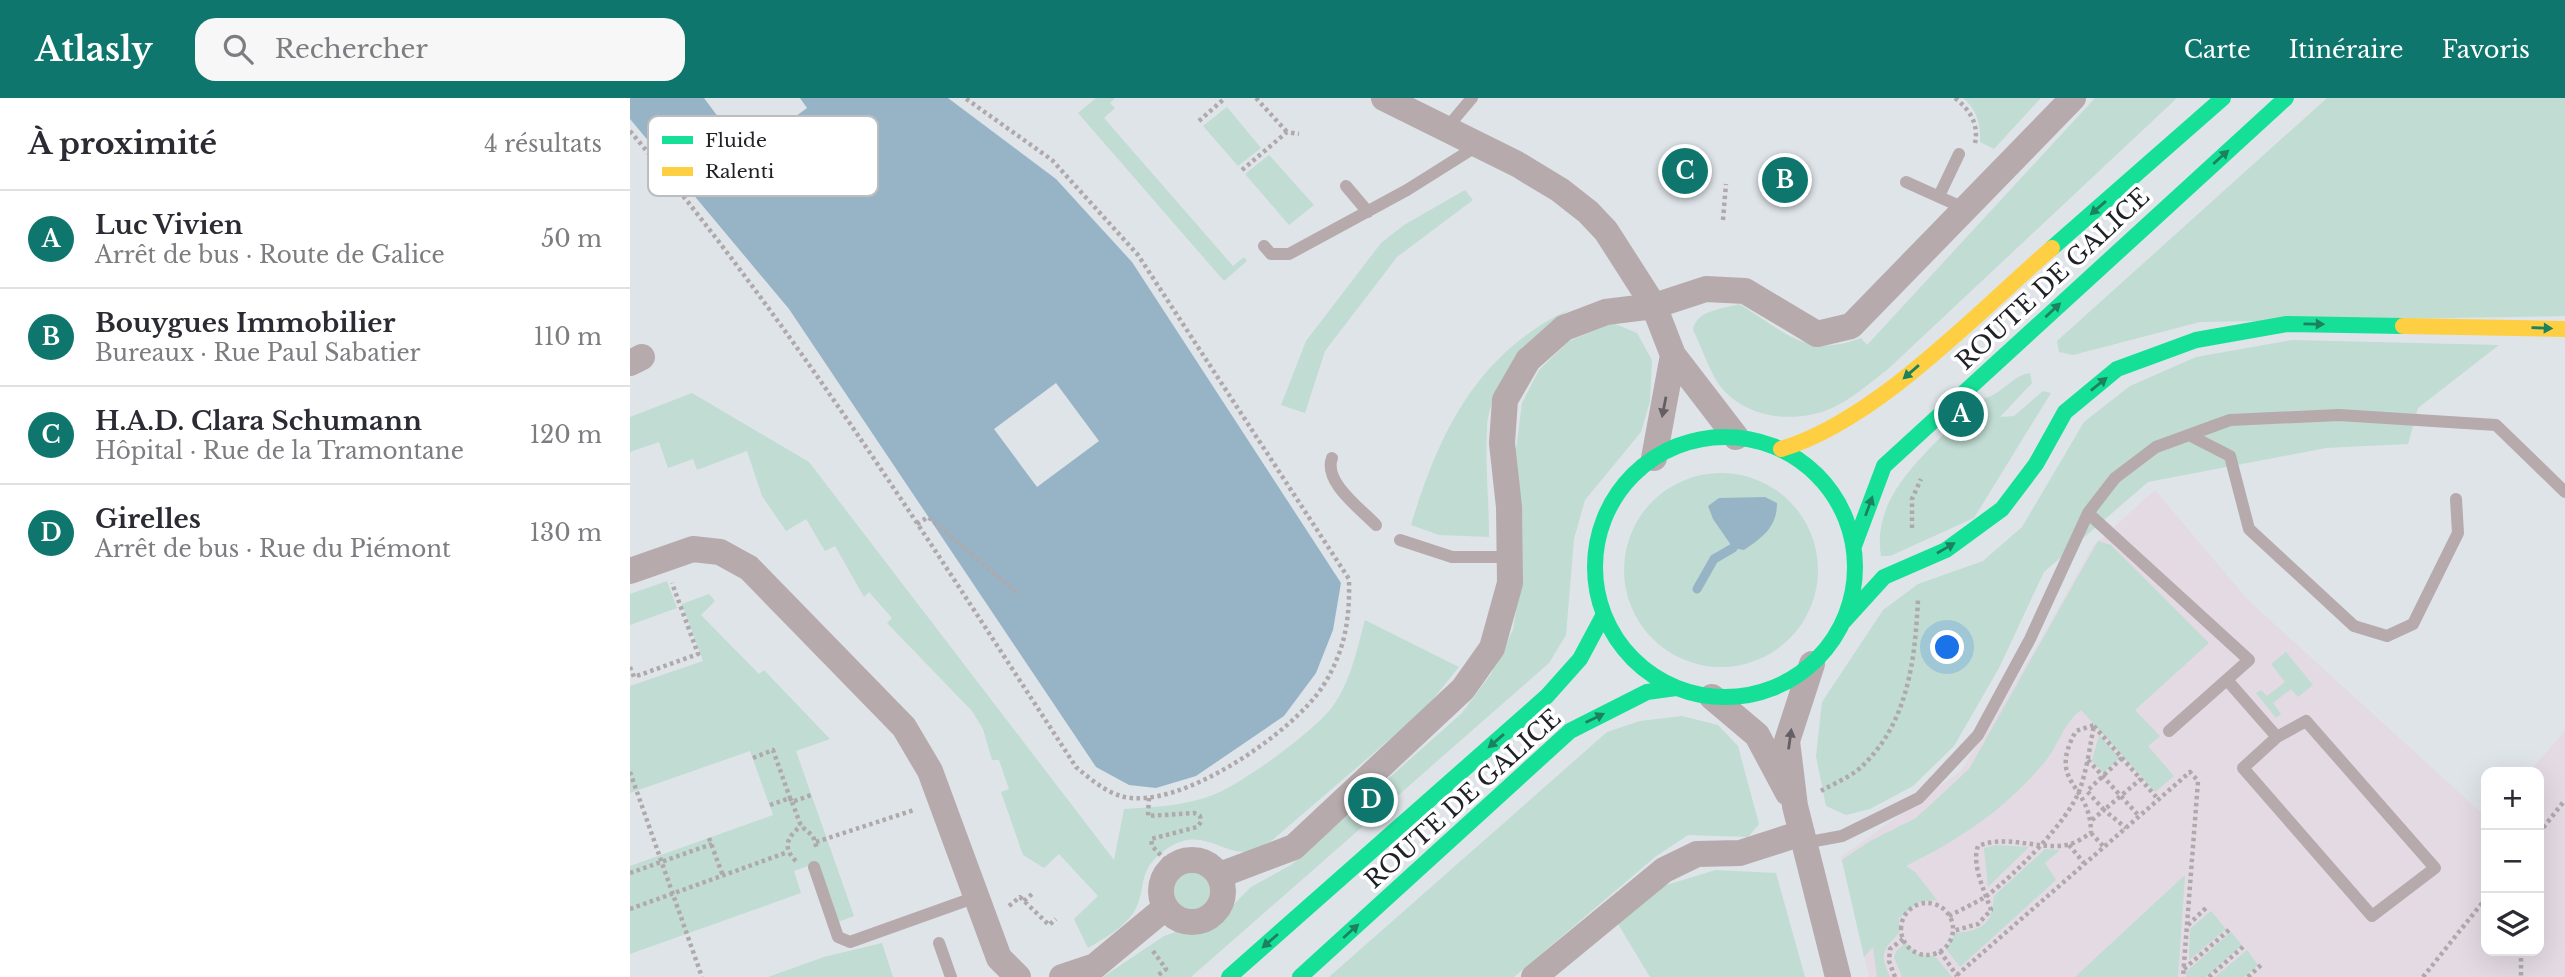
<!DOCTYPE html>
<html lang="fr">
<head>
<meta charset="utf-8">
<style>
	body { margin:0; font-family:"Libre Baskerville",serif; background:#f7f7f7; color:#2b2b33 }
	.controls { position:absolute; right:21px; bottom:21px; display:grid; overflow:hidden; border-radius:14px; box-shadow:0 7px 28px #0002 }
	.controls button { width:63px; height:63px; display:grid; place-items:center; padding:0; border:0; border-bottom:2px solid #e1e1e2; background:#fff; color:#2b2b33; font:35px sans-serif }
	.you { position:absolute; left:1318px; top:550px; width:24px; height:24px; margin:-18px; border:5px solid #fff; border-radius:50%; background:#1a73e8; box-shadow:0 0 0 10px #1a73e833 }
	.badge { display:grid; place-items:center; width:46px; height:46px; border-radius:50%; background:#0f766e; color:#fff; font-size:23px; font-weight:700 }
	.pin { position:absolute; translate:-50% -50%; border:4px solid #fff; box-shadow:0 2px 7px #0006 }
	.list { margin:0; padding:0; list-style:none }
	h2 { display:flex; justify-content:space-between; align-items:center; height:91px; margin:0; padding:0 28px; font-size:30px }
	h2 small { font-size:23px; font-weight:400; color:#7c7c81 }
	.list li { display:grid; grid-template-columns:46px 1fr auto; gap:21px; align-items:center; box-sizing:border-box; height:98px; padding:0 28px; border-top:2px solid #e1e1e2 }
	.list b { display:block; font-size:26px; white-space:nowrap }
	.list p { margin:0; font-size:23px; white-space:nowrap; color:#7c7c81 }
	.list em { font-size:23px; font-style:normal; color:#7c7c81 }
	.icon { flex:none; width:38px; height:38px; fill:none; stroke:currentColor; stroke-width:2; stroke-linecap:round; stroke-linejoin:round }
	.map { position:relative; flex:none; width:1935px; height:879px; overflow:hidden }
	header { display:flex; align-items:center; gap:42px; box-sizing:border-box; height:98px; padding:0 35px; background:#0f766e; color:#fff }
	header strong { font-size:33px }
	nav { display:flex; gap:38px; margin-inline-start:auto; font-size:24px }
	.search { width:490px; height:63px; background:#f7f7f7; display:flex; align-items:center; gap:18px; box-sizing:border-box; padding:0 24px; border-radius:21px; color:#7c7c81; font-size:26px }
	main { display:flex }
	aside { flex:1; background:#fff }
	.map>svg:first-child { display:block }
</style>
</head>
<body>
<header>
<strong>Atlasly</strong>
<div class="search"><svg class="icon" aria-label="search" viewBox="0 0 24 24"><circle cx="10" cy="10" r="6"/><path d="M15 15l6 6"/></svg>Rechercher</div>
<nav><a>Carte</a><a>Itinéraire</a><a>Favoris</a></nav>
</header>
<main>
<aside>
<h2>À proximité<small>4 résultats</small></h2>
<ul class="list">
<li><span class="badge">A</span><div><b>Luc Vivien</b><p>Arrêt de bus · Route de Galice</p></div><em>50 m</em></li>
<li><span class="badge">B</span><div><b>Bouygues Immobilier</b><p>Bureaux · Rue Paul Sabatier</p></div><em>110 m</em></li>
<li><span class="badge">C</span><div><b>H.A.D. Clara Schumann</b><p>Hôpital · Rue de la Tramontane</p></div><em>120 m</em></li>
<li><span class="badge">D</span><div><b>Girelles</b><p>Arrêt de bus · Rue du Piémont</p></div><em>130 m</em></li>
</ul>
</aside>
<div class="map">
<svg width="1935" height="879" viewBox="0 0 1935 879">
	<rect width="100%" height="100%" fill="#dfe4e9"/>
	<path fill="#e3dae3" d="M1525,392L1618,502L1856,719V853H1909V674H1899L1935,633V879H1239L1211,759L1331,673L1407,548L1463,448Z"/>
	<path fill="#c1dcd2" d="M466,0H485L480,5L485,10L474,20L603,168L614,159L617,163L594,183L448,15Z
		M1333,0H1411L1364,51L1350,44C1351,27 1347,11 1333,0Z
		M1465,0H1547L1257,272C1241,284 1225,298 1208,307C1169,328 1111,322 1086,282C1077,266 1071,248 1063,232C1066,212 1093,211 1109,206C1156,234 1175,261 1231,240L1237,247Z
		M1697,0H1935V218L1570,224L1443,257L1429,254L1427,243Z
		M597,9L631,50L608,68L573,28Z
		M639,57L684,107L659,127L615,76Z
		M835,92L843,102L767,159L695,253L675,315L651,307L676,243L751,145L774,127Z
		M938,212C904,239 859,284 857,330C855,366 859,403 859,439L809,437L781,427C809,334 847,256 938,212Z
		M983,225L1007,235L1022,262L1020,303L1011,334L955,402L944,441L936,537L919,565L561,879H473L534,838L552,832L591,825L602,808L621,789L661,767L832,615L861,576L883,532L892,473V418L886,351L892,305L909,272L939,243Z
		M1662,242L1869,247L1788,310L1778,346L1696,350L1518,384L1414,474L1369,570L1324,648L1283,688L1240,711L1216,717L1196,708L1186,658L1192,604L1253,512L1288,486L1353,463L1392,429L1454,324L1500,288L1566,259Z
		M1400,275L1402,285L1370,319L1384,318L1413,293L1421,295L1344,420L1260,458H1251C1242,406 1283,367 1317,333C1326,324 1336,309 1348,303C1352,300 1358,300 1363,297C1376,290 1385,277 1400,275Z
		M62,295L179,364L484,762L494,711C525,709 554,708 583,697C612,686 686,632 703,608C721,583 727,551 735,522L829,569L795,611L640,744C634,747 627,752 620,753C593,759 573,727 538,750C504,773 519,788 504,814C494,830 473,841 458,850L444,821L468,798L429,756L414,770L393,757L371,694L379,691L369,662H362L353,631L342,613L257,525L262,520L239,494L234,499L205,448L195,453L176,421L156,433L132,398L117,353L67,372L63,361L38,370L29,344L0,354V319Z
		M994 472a97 97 0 1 1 194 0a97 97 0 1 1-194 0Z
		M1468,443L1481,447L1579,545L1505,612L1530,638L1518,648L1544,678L1525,694L1451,612C1434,624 1428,649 1414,665C1374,712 1332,740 1276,768L1285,774L1307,802L1289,804L1269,820V835C1253,852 1249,855 1260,879H1247L1243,849L1234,859L1212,762L1240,743L1286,720L1339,671Z
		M37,483L47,510L0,527V496Z
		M79,496L85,503L71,517L129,576L134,572L200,641L166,653L224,818L208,824L187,765L164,773L171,795L0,856V768L143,717L120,653L0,695V588L73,563L52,506Z
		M1656,554L1683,587L1668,599L1661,591L1643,605L1651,616L1646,620L1626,595L1631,592L1637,598L1655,584L1641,566Z
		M1052,618L1088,627L1108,648L1129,726L1118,739L1058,737L1025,759L884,879H699L977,634L1010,623Z
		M1469,637L1490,660L1473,675L1462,663Z
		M1366,747L1399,749L1358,789L1354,750Z
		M1415,751L1430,752L1415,765L1426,782L1330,869L1316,851L1326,835C1355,832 1362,825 1364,798Z
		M1086,772L1146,775L1175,879H1020L988,826L1033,788Z
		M544 793a18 18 0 1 1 36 0a18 18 0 1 1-36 0Z
		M1555,777L1548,879H1445Z
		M1581,813L1596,831L1559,862L1560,831Z
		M1601,834L1612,847L1576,879H1556V874Z
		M252,845L263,879H138L194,859Z
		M1276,845L1287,856L1305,858L1322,879H1272L1264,859L1267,852Z
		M1617,852L1628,867L1614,879H1585Z"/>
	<path fill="#97b4c7" d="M0,0H318L426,81L502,164L711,485L703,532L686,575L654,618L566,678L526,690L499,687L466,669L159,211L0,21Z
		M1135,399L1147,405C1147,429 1133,439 1114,452L1103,450L1083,421L1078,408L1089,400Z"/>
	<path fill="#dfe4e9" d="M74,0H170L177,10L115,55Z
		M426,285L469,343L407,389L364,331Z"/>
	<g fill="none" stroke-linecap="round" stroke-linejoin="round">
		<path stroke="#97b4c7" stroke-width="9" d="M1067,491L1084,461L1103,450"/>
		<path stroke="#afa9ac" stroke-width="4.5" stroke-dasharray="3.5 3.5" stroke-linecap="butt" d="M626,0L657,34
			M1325,0C1340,12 1349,26 1345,45
			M569,23L595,0
			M0,33C167,231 305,453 446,669C459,680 474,693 491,698C547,715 664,634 693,588C715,553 720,521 719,481L508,157L422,62L335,0
			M612,72L657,34L669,36
			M1093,122L1096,86
			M287,426L298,419L390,497
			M1282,430V401L1291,381
			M0,569L4,579L68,556L42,485
			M1464,628L1528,701
			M123,660L143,652L160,700
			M1492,660L1457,693L1474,712L1511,681
			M1458,662L1509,718
			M0,674L72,879
			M1191,693C1203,686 1218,680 1229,671C1278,627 1285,563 1288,501
			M519,700L518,718L564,715L570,718L571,724L567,729L521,741L522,748L541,768
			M162,704L171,728L183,738L187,751
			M140,707L160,700L162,704L181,697
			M1462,722L1474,712L1496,730
			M1461,735L1474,749
			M1909,735L1935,702
			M79,740L93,778
			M186,744L284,712
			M1439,747L1454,765
			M166,763C152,750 157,739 171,728
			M0,775L82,746
			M394,803L402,796
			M1271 831a26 26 0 1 1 52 0a26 26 0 1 1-52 0Z
			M379,808L390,799L419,827L426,821
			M0,811L158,754
			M1319,818C1332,811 1346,805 1358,797C1386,775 1438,724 1450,691C1457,671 1460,648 1464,627L1446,633C1416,687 1461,684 1461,735C1454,739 1445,746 1436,747C1407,752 1378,736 1348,748C1341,766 1355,794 1361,812L1348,826L1323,833
			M1558,827L1578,808
			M523,853L536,871L526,879
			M1310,853L1327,878
			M1891,853V879
			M1554,871L1599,832
			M1327,877L1560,674L1568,683L1553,879
			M1265,879L1259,863L1260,851L1273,841
			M1579,879L1614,848
			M1618,879L1631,867
			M1793,879L1856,800"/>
		<path stroke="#b6aaad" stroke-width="12" d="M815,32L842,0
			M1276,84L1336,111
			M716,88L738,114
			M1309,98L1329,56
			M634,148L641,156H659L777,92L847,48
			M1561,338L1600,358L1619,431L1724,528L1757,538L1783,526L1828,435L1826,401
			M702,360C693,384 731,411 746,427
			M1458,415L1619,562L1539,633
			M770,442L822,459H881
			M1597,582L1647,639L1613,670L1742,818L1805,770L1676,623L1647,639
			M1174,745L1212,738L1289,700L1348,637L1400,541L1458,415L1485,380L1526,349L1600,322L1709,317L1866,327L1935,394
			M184,769L208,839L220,844L346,799
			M309,845L321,879"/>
		<path stroke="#b6aaad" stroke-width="26" d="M754,0L887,66L930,92L958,114L976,133L1024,208L1043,257L1106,339
			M0,265L12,259
			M1024,360L1043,257
			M0,473L63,451L90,454L119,470L274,629L300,673L369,860L388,879
			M1182,566L1157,643L1165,708L1208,879
			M1082,599L1127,637L1158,695
			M531 793a31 31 0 1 1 62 0a31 31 0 1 1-62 0Z
			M590,777L664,749L833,591L862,550L880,485L879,409L872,345L875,302L898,262L934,230L976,214L1024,208L1076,191L1115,193L1187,236L1221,228L1443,0
			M432,879L465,868L535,810
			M904,879L1034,772L1067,756L1110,755L1172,735"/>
		<path stroke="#16e098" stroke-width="16" d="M1422,150L1593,0
			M965 469a130 130 0 1 1 260 0a130 130 0 1 1-260 0Z
			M1224,448L1254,368L1656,0
			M1214,523L1254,479L1316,452L1372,411L1406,366L1435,314L1487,271L1566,242L1657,226L1773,228
			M599,879L917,598L950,561L973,518
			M670,879L940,633L1017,594L1046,590"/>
		<path stroke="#ffcf43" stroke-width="16" d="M1773,228L1935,231
			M1151,351C1246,323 1347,215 1422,150"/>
	</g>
	<defs><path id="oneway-solid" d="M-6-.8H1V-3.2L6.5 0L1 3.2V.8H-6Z" transform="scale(1.75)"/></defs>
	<g fill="#1b815f">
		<use href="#oneway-solid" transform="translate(1591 59) rotate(-42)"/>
		<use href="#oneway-solid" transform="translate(1468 110) rotate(139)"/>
		<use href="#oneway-solid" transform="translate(1423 212) rotate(-43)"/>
		<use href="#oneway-solid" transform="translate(1684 226) rotate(1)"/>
		<use href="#oneway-solid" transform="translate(1912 230) rotate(2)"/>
		<use href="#oneway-solid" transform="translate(1281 274) rotate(139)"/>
		<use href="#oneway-solid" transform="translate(1469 286) rotate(-39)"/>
		<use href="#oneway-solid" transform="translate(1239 408) rotate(-70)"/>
		<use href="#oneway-solid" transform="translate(1316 450) rotate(-30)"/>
		<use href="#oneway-solid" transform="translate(965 620) rotate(-26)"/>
		<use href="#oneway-solid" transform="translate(866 643) rotate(139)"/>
		<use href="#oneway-solid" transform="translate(721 833) rotate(-42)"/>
		<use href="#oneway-solid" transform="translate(640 843) rotate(139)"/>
	</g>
	<g fill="#645f63">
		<use href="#oneway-solid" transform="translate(1034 309) rotate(101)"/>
		<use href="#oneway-solid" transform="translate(1160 641) rotate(-82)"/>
	</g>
	<g text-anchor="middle" stroke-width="7" stroke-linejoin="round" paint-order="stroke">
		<g font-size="24" fill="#202226" stroke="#fff">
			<text transform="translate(1423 181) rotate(-43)" y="8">ROUTE DE GALICE</text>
			<text transform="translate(833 701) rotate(-42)" y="8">ROUTE DE GALICE</text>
		</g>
	</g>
	<rect x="18" y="18" width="230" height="80" rx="10" fill="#fff" stroke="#bcbdbe" stroke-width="2"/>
	<rect x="32" y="38" width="31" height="8" fill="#16e098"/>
	<rect x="32" y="69" width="31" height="9" fill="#ffcf43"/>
	<g font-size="19" fill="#202226">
		<text x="75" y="49">Fluide</text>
		<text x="75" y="80">Ralenti</text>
	</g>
</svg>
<div class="controls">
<button>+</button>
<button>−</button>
<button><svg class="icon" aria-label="layers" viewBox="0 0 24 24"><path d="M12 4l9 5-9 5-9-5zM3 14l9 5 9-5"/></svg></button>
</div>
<div class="you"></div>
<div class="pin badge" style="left:1331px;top:316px">A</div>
<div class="pin badge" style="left:1155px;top:82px">B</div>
<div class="pin badge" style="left:1055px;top:73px">C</div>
<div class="pin badge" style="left:741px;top:702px">D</div>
</div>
</main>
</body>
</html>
